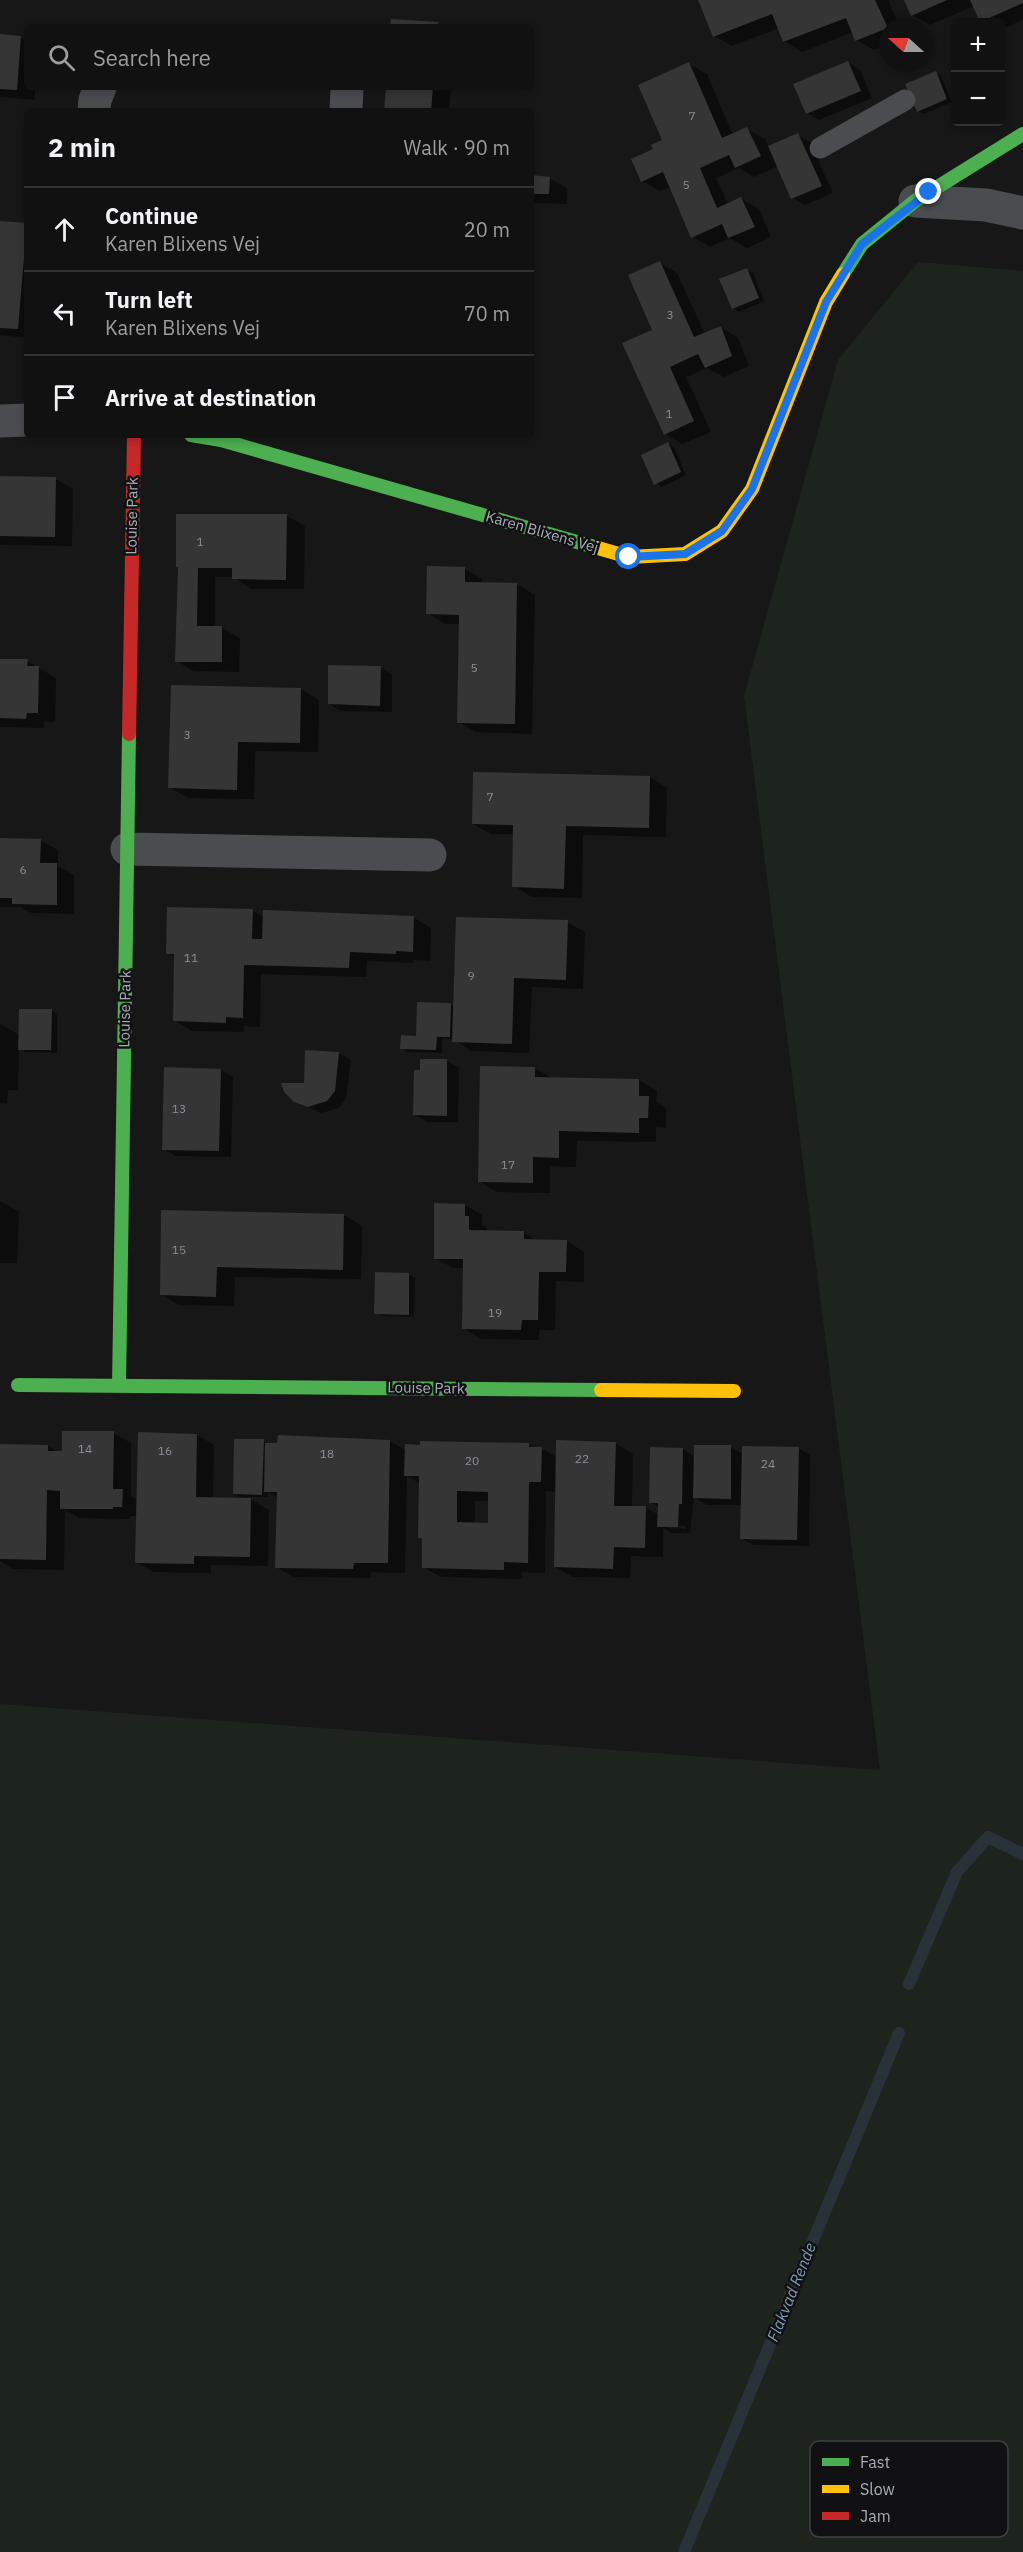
<!DOCTYPE html>
<html lang="en">
<head>
<meta charset="utf-8">
<style>
	body { margin:0; font-family:"IBM Plex Sans",sans-serif; background:#1e1f1f; color:#f1f3f6 }
	.controls { position:absolute; right:18px; top:18px; display:grid; overflow:hidden; border-radius:6px; box-shadow:0 3px 9px #0003 }
	.controls button { width:54px; height:54px; display:grid; place-items:center; padding:0; border:0; border-bottom:2px solid #303131; background:#111; color:#f1f3f6; font:30px sans-serif }
	.compass { position:absolute; left:879px; top:18px; width:54px; height:54px; border-radius:50%; background:#111; box-shadow:0 3px 9px #0003; rotate:291deg }
	.stop { position:absolute; width:18px; height:18px; margin:-14px; border:4px solid #1a73e8; border-radius:50%; background:#fff }
	.stop.end { background:#1a73e8; border-color:#fff; box-shadow:0 2px 6px #0008 }
	.list { margin:0; padding:0; list-style:none }
	h2 { display:flex; justify-content:space-between; align-items:center; height:78px; margin:0; padding:0 24px; font-size:26px }
	h2 small { font-size:20px; font-weight:400; color:#9c9d9f }
	.list li { display:grid; grid-template-columns:39px 1fr auto; gap:18px; align-items:center; box-sizing:border-box; height:84px; padding:0 24px; border-top:2px solid #303131 }
	.list b { display:block; font-size:22px; white-space:nowrap }
	.list p { margin:0; font-size:20px; white-space:nowrap; color:#9c9d9f }
	.list em { font-size:20px; font-style:normal; color:#9c9d9f }
	.icon { flex:none; width:33px; height:33px; fill:none; stroke:currentColor; stroke-width:2; stroke-linecap:round; stroke-linejoin:round }
	.map { position:relative; flex:none; width:1023px; height:2552px; overflow:hidden }
	.search { position:absolute; background:#111; box-shadow:0 3px 9px #0003; left:24px; top:24px; width:510px; height:66px; display:flex; align-items:center; gap:15px; box-sizing:border-box; padding:0 21px; border-radius:6px; color:#9c9d9f; font-size:22px }
	.panel { position:absolute; background:#111; box-shadow:0 3px 9px #0003; left:24px; top:108px; width:510px; height:330px; border-radius:6px }
	.map>svg:first-child { display:block }
</style>
</head>
<body>
<div class="map">
<svg width="1023" height="2552" viewBox="0 0 1023 2552">
	<rect width="100%" height="100%" fill="#171717"/>
	<path fill="#1d241e" d="M918,262L1023,271V2552H0V1704L880,1770L744,696L838,360Z"/>
	<path fill="#0007" fill-rule="evenodd" d="M700,0H888L900,27H888V45L874,50L856,40L853,32L802,52L784,41L779,28L732,46L714,36Z
		M906,0H1023V20L1000,30V22L981,21L974,6L930,25L912,15Z
		M0,36L21,38L27,41V87H35V100L0,97Z
		M848,63L860,70L872,98L819,120L807,113Z
		M689,64L707,74L733,135L747,129L765,139L769,148L798,135L810,142L833,193L805,205L793,198L778,166L754,177L739,168L716,178L728,204L741,199L759,209L771,237L747,248L730,238L710,247L693,237L671,187L660,191L642,181L655,150L664,141Z
		M936,73L941,76L952,102L924,114L918,111Z
		M387,87H451L449,111H385Z
		M456,87H486V89Z
		M531,177L549,178L567,188V204L531,203Z
		M0,222L27,225V338L0,335Z
		M660,263L677,273L705,334L721,327L738,338L749,366L724,377L707,368L686,377L711,432L682,444L665,434L654,331Z
		M747,270L753,273L764,301L739,312L733,308Z
		M668,444L674,447L686,475L661,487L655,483Z
		M0,478L56,479L73,489L72,546L0,545Z
		M287,516L305,526L304,589H251L233,577H215V628H222L240,638L239,672L194,671L176,661L180,567Z
		M465,569L482,579V584H517L535,595L532,734L476,732L458,722L460,624H445L428,613Z
		M0,660L27,661L56,678L55,722H44V728L0,727Z
		M380,667L392,674V712L341,711L329,704Z
		M301,689L319,700L318,752L255,751L254,799L188,798L170,788Z
		M650,777L667,788L666,837L583,835L582,898L532,897L514,886V834H491L473,824Z
		M0,839L40,840L58,850V866L74,875V914L31,913L20,907H0Z
		M252,910L265,918L413,917L431,928L430,961L414,960L413,963L367,961L366,977L261,974L260,1027L244,1026V1032L192,1031L174,1020L176,958L168,953Z
		M567,922L585,932L583,989L532,987L529,1053L471,1051L454,1039H442V1053L407,1052L402,1048L417,1037L451,1005L455,1007Z
		M51,1011L57,1014V1053L25,1052L19,1048L18,1090H8L7,1104L0,1103V1024L20,1035Z
		M307,1052L339,1053L351,1060L346,1098L339,1108L321,1113L295,1101L306,1085Z
		M421,1061H447L459,1068L458,1122H427L415,1115Z
		M534,1068L552,1078L639,1080L657,1091L656,1102L666,1108V1128L656,1127V1142L577,1141L576,1167L550,1166V1193L497,1192L480,1182Z
		M221,1070L233,1077L231,1157L176,1156L164,1149Z
		M0,1201L19,1212L17,1263H0Z
		M465,1205L482,1215V1225L487,1228L486,1232L524,1233L538,1241H567L584,1252V1282L556,1281L555,1330H539V1340L481,1339L463,1328L465,1268H453L435,1258Z
		M163,1211L344,1215L362,1226L361,1279L235,1277L234,1306L179,1305L161,1294Z
		M409,1274L415,1278L414,1317L381,1316L376,1313Z
		M113,1433L131,1443V1496L138,1500L197,1435L214,1445L213,1499H244L234,1494L263,1441L270,1444H279V1437L390,1441L407,1451L529,1445L536,1449H542L557,1457L615,1443L633,1454L632,1507L646,1508L659,1515V1507L650,1502L683,1449L695,1457L731,1447L743,1454L798,1448L810,1455L809,1546L753,1545L741,1538L742,1505H707L694,1497L690,1533H671L663,1528V1557L631,1556L630,1578L573,1577L555,1567L557,1492L546,1491L545,1573L522,1572V1579L441,1577L423,1567L424,1539L420,1537L421,1484L407,1476L405,1573L371,1572V1578L294,1577L276,1567L278,1498L268,1492V1497H247L269,1510L268,1566L211,1565V1573L154,1572L136,1562L137,1516H130V1519L79,1518L65,1510L64,1570L13,1569L0,1561V1446H48L59,1453ZM475,1501H490V1524H475ZM669,1525L686,1526V1529L669,1528Z"/>
	<g fill="none" stroke-linecap="round" stroke-linejoin="round">
		<path stroke="#2a3239" stroke-width="12" d="M909,1984L957,1872L988,1837L1023,1854
			M684,2552L899,2033"/>
	</g>
	<path fill="#353536" fill-rule="evenodd" d="M698,0H875L888,28L855,41L846,18L783,42L772,14L713,37Z
		M904,0H947L911,16Z
		M970,0H1023V3L980,22Z
		M391,19L438,22V27H390Z
		M0,34L21,36L17,90L0,89Z
		M848,61L861,91L806,114L793,84Z
		M689,62L722,138L747,127L761,156L735,168L729,155L700,168L717,208L741,197L755,227L728,238L722,224L691,238L663,172L641,182L631,159L653,149L651,145L662,140L638,85Z
		M936,71L947,99L917,112L905,84Z
		M386,87H433L431,111H384Z
		M798,133L822,186L791,199L768,146Z
		M531,175L550,177L549,194H531Z
		M0,221L27,223L18,329L0,328Z
		M660,261L694,337L721,326L732,356L705,368L698,354L670,367L694,421L664,435L622,343L652,330L628,275Z
		M747,268L759,298L732,309L719,279Z
		M668,442L681,472L654,485L641,455Z
		M0,476L56,477L55,537L0,536Z
		M176,514H287L286,580L232,579V568H198L197,626H222V662H175L178,567H176Z
		M427,566L465,567V582L517,583L515,724L457,723L459,615L426,614Z
		M0,659H28L27,666H39L38,713H27L26,719L0,718Z
		M328,665L381,666L380,706L328,704Z
		M171,685L301,688L300,743L238,742L237,790L168,788Z
		M473,772L650,776L649,828L566,826L564,889L512,887L513,825L472,824Z
		M0,838L41,839L40,863H57V905L12,904V898H0Z
		M167,907L253,909L252,939H262L263,910L414,916L413,952L396,951V954L350,952L349,968L244,965L243,1018L226,1017V1023L173,1021L174,954H166Z
		M456,917L568,920L566,980L514,978L512,1044L452,1042Z
		M417,1002L451,1003L450,1037H437L436,1050L400,1049L401,1035L416,1036Z
		M19,1009H52L51,1050H18Z
		M305,1050L339,1052L335,1091L327,1101L308,1107L294,1102L284,1092L281,1083H304Z
		M420,1059H447V1116L413,1115L414,1070H420Z
		M480,1066L535,1067V1077L639,1079V1096H649L648,1118H639V1133L559,1131V1158L533,1157V1183L478,1182Z
		M164,1067L221,1069L219,1151L162,1150Z
		M434,1203L465,1204V1216H469V1230L524,1231V1239L567,1240L566,1272H539L538,1320H522L521,1330L462,1329L463,1259H434Z
		M161,1210L344,1214L343,1270L217,1267L216,1297L160,1295Z
		M375,1272L409,1273V1315L374,1314Z
		M62,1431H114L113,1489H123L122,1507H113V1509H60V1491L47,1490L46,1560L0,1559V1444L48,1445V1451H62Z
		M138,1432L197,1434L196,1497L251,1498L250,1557L194,1556V1564L135,1563Z
		M278,1435L390,1440L388,1563H354L353,1569L275,1568L277,1492H264L265,1443H277Z
		M234,1439H264L262,1495L233,1494Z
		M556,1440L616,1442L614,1506H646L645,1548L614,1547L613,1569L554,1567Z
		M420,1441L529,1443V1447H542L541,1482H529L528,1563L504,1562V1570L422,1568V1538H418L419,1476H404L405,1444L420,1445ZM457,1491L488,1492V1523L457,1522Z
		M694,1445H731V1499L693,1498Z
		M742,1446L799,1447L797,1540L740,1539Z
		M650,1447L683,1448L682,1504H679L678,1527H657L658,1503H649Z"/>
	<g fill="none" stroke-linecap="round" stroke-linejoin="round">
		<path stroke="#4b4c50" stroke-width="21" d="M820,148L905,100"/>
		<path stroke="#4b4c50" stroke-width="33" d="M94,111L95,100L100,87
			M346,111L347,87
			M915,201L986,205L1023,213
			M0,421L27,420
			M127,849L430,855"/>
		<path stroke="#4caf50" stroke-width="14" d="M843,274L862,244L915,201L1023,134
			M191,435L221,440L598,548
			M18,1385L601,1390
			M119,1386L129,734"/>
		<path stroke="#ffc107" stroke-width="14" d="M598,548L629,557L685,554L722,531L752,489L826,302L843,274
			M601,1390L734,1391"/>
		<path stroke="#c62828" stroke-width="14" d="M129,734L134,435"/>
	</g>
	<g fill="none" stroke-linecap="round" stroke-linejoin="round">
		<path stroke="#1a73e8" stroke-width="8" d="M629,557L685,554L722,531L752,489L826,302L862,244L929,192"/>
	</g>
	<g text-anchor="middle" stroke-width="5" stroke-linejoin="round" paint-order="stroke">
		<g font-size="12" fill="#8b8f98">
			<text x="692" y="120">7</text>
			<text x="686" y="189">5</text>
			<text x="670" y="319">3</text>
			<text x="669" y="418">1</text>
			<text x="200" y="546">1</text>
			<text x="474" y="672">5</text>
			<text x="187" y="739">3</text>
			<text x="490" y="801">7</text>
			<text x="23" y="874">6</text>
			<text x="191" y="962">11</text>
			<text x="471" y="980">9</text>
			<text x="179" y="1113">13</text>
			<text x="508" y="1169">17</text>
			<text x="179" y="1254">15</text>
			<text x="495" y="1317">19</text>
			<text x="85" y="1453">14</text>
			<text x="165" y="1455">16</text>
			<text x="327" y="1458">18</text>
			<text x="582" y="1463">22</text>
			<text x="472" y="1465">20</text>
			<text x="768" y="1468">24</text>
		</g>
		<g font-size="15" fill="#a8adb8" stroke="#111113">
			<text transform="translate(132 516) rotate(-89)" y="5">Louise Park</text>
			<text transform="translate(542 532) rotate(16)" y="5">Karen Blixens Vej</text>
			<text transform="translate(125 1009) rotate(-89)" y="5">Louise Park</text>
			<text transform="translate(426 1388) rotate(1)" y="5">Louise Park</text>
		</g>
		<g font-size="16" font-style="italic" fill="#7f9bb3" stroke="#111113">
			<text transform="translate(791 2292) rotate(-68)" y="6">Flakvad Rende</text>
		</g>
	</g>
	<rect x="810" y="2441" width="198" height="96" rx="9" fill="#111113" stroke="#3e4045" stroke-width="1.5"/>
	<rect x="822" y="2458" width="27" height="8" fill="#4caf50"/>
	<rect x="822" y="2485" width="27" height="8" fill="#ffc107"/>
	<rect x="822" y="2512" width="27" height="8" fill="#c62828"/>
	<g font-size="16" fill="#a8adb8">
		<text x="860" y="2468">Fast</text>
		<text x="860" y="2495">Slow</text>
		<text x="860" y="2522">Jam</text>
	</g>
</svg>
<div class="controls">
<button>+</button>
<button>−</button>
</div>
<svg class="compass" viewBox="-18 -18 36 36"><path d="M0-13l5 13h-10z" fill="#e53935"/><path d="M0 13l5-13h-10z" fill="#9c9d9f"/></svg>
<div class="stop" style="left:629px;top:557px"></div>
<div class="stop end" style="left:929px;top:192px"></div>
<div class="search"><svg class="icon" aria-label="search" viewBox="0 0 24 24"><circle cx="10" cy="10" r="6"/><path d="M15 15l6 6"/></svg>Search here</div>
<section class="panel">
<h2>2 min<small>Walk · 90 m</small></h2>
<ul class="list">
<li><svg class="icon" aria-label="ahead" viewBox="0 0 24 24"><path d="M12 20V5M6 11l6-6 6 6"/></svg><div><b>Continue</b><p>Karen Blixens Vej</p></div><em>20 m</em></li>
<li><svg class="icon" aria-label="left" viewBox="0 0 24 24"><path d="M17 20v-9H6M10 6l-5 5 5 5"/></svg><div><b>Turn left</b><p>Karen Blixens Vej</p></div><em>70 m</em></li>
<li><svg class="icon" aria-label="arrive" viewBox="0 0 24 24"><path d="M6 21V4h12l-3 4 3 4H6"/></svg><div><b>Arrive at destination</b></div></li>
</ul>
</section>
</div>
</body>
</html>
